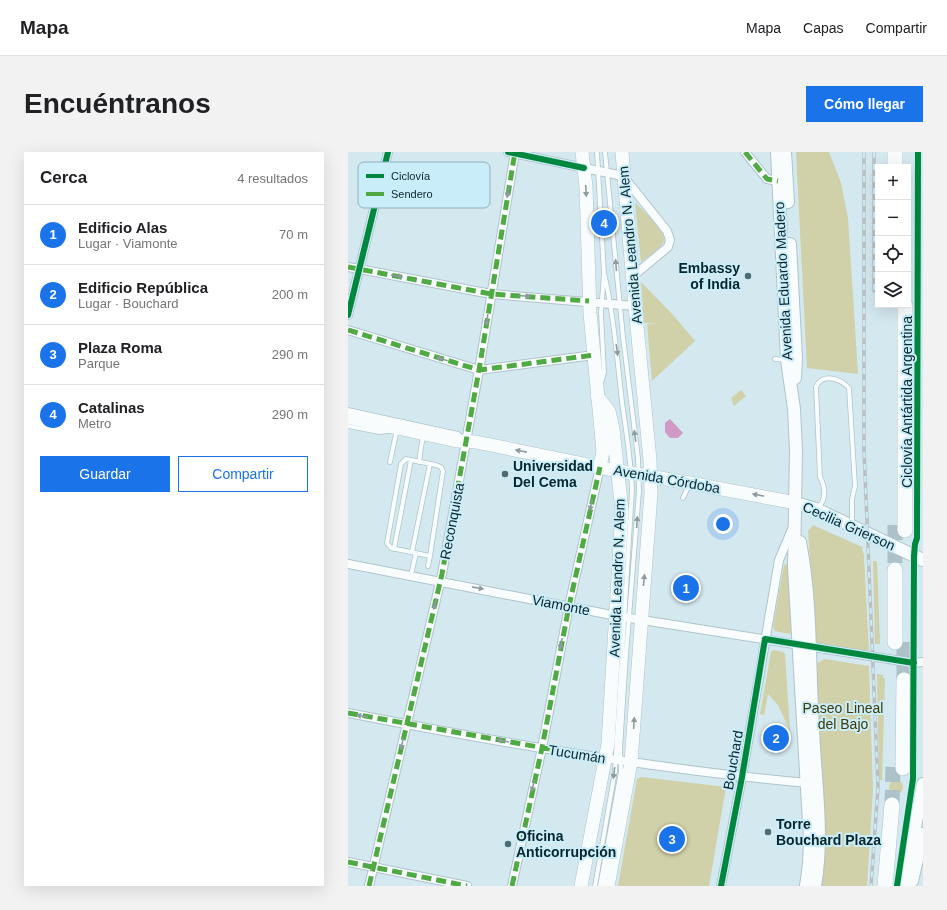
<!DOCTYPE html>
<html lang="es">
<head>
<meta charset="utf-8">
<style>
	body { margin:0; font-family:Arial,sans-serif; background:#f2f2f2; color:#202124 }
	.controls { position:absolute; right:12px; top:12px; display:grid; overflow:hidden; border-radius:0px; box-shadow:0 4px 16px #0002 }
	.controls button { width:36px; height:36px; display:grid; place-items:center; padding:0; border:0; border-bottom:1px solid #e0e0e0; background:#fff; color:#202124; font:20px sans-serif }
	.you { position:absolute; left:375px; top:372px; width:14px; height:14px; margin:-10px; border:3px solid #fff; border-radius:50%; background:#1a73e8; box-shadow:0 0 0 6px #1a73e833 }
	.badge { display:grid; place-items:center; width:26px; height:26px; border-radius:50%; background:#1a73e8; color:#fff; font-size:13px; font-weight:700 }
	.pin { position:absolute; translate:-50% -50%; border:2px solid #fff; box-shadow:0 1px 4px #0006 }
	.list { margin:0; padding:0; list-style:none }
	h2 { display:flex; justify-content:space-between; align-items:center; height:52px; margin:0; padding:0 16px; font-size:17px }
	h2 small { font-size:13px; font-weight:400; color:#757577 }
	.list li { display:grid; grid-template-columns:26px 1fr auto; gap:12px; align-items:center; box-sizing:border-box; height:60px; padding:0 16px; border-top:1px solid #e0e0e0 }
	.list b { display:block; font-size:15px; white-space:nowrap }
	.list p { margin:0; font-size:13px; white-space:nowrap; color:#757577 }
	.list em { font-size:13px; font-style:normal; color:#757577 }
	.actions { display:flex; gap:8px; padding:12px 16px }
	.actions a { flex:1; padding:9px 0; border:1px solid #1a73e8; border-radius:0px; text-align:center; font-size:14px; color:#1a73e8 }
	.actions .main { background:#1a73e8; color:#fff }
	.icon { flex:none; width:22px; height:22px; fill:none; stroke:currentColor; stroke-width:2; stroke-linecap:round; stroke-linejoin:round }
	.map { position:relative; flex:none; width:575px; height:734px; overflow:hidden; border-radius:0px }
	header { display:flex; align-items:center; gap:24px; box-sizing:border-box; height:56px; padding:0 20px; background:#fff; border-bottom:1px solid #e0e0e0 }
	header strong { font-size:19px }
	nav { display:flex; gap:22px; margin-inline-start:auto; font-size:14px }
	.intro { display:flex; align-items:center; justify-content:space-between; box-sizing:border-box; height:96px; padding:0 24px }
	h1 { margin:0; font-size:28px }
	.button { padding:10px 18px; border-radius:0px; background:#1a73e8; color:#fff; font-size:14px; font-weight:700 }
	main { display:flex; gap:24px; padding:0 24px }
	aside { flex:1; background:#fff; border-radius:0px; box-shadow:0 4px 16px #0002 }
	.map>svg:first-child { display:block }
</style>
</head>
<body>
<header>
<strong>Mapa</strong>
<nav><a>Mapa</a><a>Capas</a><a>Compartir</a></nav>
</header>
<div class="intro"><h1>Encuéntranos</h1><a class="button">Cómo llegar</a></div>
<main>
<aside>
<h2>Cerca<small>4 resultados</small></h2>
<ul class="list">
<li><span class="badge">1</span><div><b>Edificio Alas</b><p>Lugar · Viamonte</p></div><em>70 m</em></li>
<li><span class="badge">2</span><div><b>Edificio República</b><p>Lugar · Bouchard</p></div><em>200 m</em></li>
<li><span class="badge">3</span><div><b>Plaza Roma</b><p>Parque</p></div><em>290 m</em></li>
<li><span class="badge">4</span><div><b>Catalinas</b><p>Metro</p></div><em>290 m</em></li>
</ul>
<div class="actions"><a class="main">Guardar</a><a>Compartir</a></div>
</aside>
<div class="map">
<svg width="575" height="734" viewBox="0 0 575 734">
	<rect width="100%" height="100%" fill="#d4e8ef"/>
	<path fill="#d0d0a9" d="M448,0H481L493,31L500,66L510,222L459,216Z
		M287,50C293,57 317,78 316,88C314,97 299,105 293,110Z
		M293,130L326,164L347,189L304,229L299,172L311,171H296Z
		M393,238L398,244L386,254L383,246Z
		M465,373L514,395L516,404L521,500L468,491L460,379Z
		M525,409H529L532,492H527Z
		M439,412L443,414L444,480L441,482L427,479L425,475L436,413Z
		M425,498L435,500L437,502L442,579L430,553L420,542L416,563L412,562L423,500Z
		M476,507L521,514L525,638L519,734H471L468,512Z
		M529,522L535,523V526H537L534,628H531Z
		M293,625L378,635L361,734H270L289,627Z
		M541 635a7 7 0 1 1 14 0a7 7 0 1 1-14 0Z"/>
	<path fill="#d099c6" d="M322,267L335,281L330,286H322L317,280V271Z"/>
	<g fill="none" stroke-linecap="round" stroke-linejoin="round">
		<path stroke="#acc1c8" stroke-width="15" stroke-dasharray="15 8" stroke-linecap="butt" d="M547,373V418
			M556,528V490
			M544,653L545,615
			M546,734V733"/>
		<defs>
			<path id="lane" d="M249,0L256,121L253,161L256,221L253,231
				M427,207L437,208
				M0,258L110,282L114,285
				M0,274L31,280L41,279
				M42,310L49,277
				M71,310C73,299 72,294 76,283
				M335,346L341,333
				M470,355C479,348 477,334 472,325L468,235C474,221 492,226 501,236L507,334L504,347V373
				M46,397L63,308
				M64,400L82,312
				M80,414L82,404L95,319L93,315L88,313L58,307L53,312L39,391L43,396L82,404
				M63,423L68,401
				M247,734L267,619L284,338C283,308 278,279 274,250C269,207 266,164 256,121
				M252,734L273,619L272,597L278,503L291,339L290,306L275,185L257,0"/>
			<path id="street" d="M160,0L275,24L319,79L322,88L320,95L284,125
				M397,0L419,27L430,29
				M0,115L143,142L287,154
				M0,163L40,0
				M0,178L131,218L246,203
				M0,412L269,464L566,511L575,510
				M0,561C152,591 305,617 459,631
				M0,710L119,734
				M21,734L94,422L131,218L167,0
				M164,734L194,596L221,454L252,315
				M373,734L394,625L431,408L445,375"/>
			<path id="secondary" d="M429,0L439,208L446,257L448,298L446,415L462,688L461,712L458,734
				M437,0L440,50
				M442,92L448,206L447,226
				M448,351L468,357L575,408
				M452,390C464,451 461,515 465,577C467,628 476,683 467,734
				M564,729L575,682
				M559,734V720L575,632"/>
			<path id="primary" d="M234,0L238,35L242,161L255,299L252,315
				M0,265L109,289L128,290L270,319L342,331L448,351
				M233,734L260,592L274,359L265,277L261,259L249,244
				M260,734L283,610L303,341L302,308L287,154L274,0"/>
			<path id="highway" d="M547,0V15
				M557,153V378
				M547,490V418
				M555,616L556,528
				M537,734L544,653"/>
		</defs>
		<use href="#lane" stroke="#aec4cb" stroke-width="5.5"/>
		<use href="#street" stroke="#aec4cb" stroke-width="10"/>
		<use href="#secondary" stroke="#aec4cb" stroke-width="14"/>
		<use href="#primary" stroke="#aec4cb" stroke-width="14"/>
		<use href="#highway" stroke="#aec4cb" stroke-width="16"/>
		<use href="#lane" stroke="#f9fcfd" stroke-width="4"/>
		<use href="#street" stroke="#f9fcfd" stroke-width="8"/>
		<use href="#secondary" stroke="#f9fcfd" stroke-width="12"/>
		<use href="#primary" stroke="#f9fcfd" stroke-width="13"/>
		<use href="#highway" stroke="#f9fcfd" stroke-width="15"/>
		<defs>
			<path id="rail" d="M516,0V297L530,635L523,734
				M526,0V139"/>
		</defs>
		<use href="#rail" stroke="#bac0c2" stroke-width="3.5"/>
		<use href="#rail" stroke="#c9eefa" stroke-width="2" stroke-dasharray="6" stroke-linecap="butt"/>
		<path stroke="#50aa44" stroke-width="5" stroke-dasharray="10 5" stroke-linecap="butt" d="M397,0L419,27L430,29
			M0,115L143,142L241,149
			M0,178L131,218L246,203
			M0,561L258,607
			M0,710L119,734
			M21,734L94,422L131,218L167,0
			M164,734L194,596L221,454L252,315"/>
		<defs>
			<path id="cycleway" d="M160,0L236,16
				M0,163L40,0
				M373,734L394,625L417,487L566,511
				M549,734L565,627L566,404L567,392L569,386L570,0"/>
		</defs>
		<use href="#cycleway" stroke="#c9eefa" stroke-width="8"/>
		<use href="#cycleway" stroke="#00873e" stroke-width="6"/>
	</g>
	<defs><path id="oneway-solid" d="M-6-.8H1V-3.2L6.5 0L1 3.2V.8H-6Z"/></defs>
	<g fill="#8d9b9f">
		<use href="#oneway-solid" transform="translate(238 39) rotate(87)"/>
		<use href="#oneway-solid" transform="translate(160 40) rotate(100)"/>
		<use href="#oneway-solid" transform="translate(268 113) rotate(-94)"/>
		<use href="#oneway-solid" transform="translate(49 124) rotate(11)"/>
		<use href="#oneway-solid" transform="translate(177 144) rotate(4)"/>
		<use href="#oneway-solid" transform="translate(139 168) rotate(98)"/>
		<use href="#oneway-solid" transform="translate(269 198) rotate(82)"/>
		<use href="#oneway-solid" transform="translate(94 207) rotate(-163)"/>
		<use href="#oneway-solid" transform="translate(287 284) rotate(-98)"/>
		<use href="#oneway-solid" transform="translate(173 299) rotate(-169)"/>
		<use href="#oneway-solid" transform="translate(410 343) rotate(-169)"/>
		<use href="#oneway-solid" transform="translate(243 353) rotate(103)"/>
		<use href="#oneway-solid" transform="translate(289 370) rotate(-86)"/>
		<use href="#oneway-solid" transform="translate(296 428) rotate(-85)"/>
		<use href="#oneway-solid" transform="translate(130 436) rotate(11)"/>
		<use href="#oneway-solid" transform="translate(87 452) rotate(103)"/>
		<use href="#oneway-solid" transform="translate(213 492) rotate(101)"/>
		<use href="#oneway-solid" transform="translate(14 564) rotate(-169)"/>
		<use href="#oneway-solid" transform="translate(286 571) rotate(-86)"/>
		<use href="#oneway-solid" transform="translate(155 589) rotate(-170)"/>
		<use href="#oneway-solid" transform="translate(54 592) rotate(103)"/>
		<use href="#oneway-solid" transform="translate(266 621) rotate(97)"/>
		<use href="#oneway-solid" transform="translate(185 634) rotate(102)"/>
	</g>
	<g fill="#516970" stroke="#c9eefa" stroke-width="1.5">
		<circle cx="400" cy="124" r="4"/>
		<circle cx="157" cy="322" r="4"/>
		<circle cx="420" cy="680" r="4"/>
		<circle cx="160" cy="692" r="4"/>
	</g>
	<g text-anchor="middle" stroke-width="4" stroke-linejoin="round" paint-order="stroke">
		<g font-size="14" fill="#0a242c" stroke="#c9eefa">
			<text transform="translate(282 93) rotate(-95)" y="5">Avenida Leandro N. Alem</text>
			<text transform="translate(435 129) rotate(-93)" y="5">Avenida Eduardo Madero</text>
			<text transform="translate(559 250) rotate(-90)" y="5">Ciclovía Antártida Argentina</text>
			<text transform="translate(319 327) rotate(10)" y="5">Avenida Córdoba</text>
			<text transform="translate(104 369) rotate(-79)" y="5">Reconquista</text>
			<text transform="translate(501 374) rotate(24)" y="5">Cecilia Grierson</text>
			<text transform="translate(269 426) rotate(-88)" y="5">Avenida Leandro N. Alem</text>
			<text transform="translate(213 453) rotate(11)" y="5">Viamonte</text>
			<text transform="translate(229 602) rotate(9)" y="5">Tucumán</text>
			<text transform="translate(385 608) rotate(-80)" y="5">Bouchard</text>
		</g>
		<g font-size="14" font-weight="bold" fill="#0a242c" stroke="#c9eefa" text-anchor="start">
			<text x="392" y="121" text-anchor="end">Embassy<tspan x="392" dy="16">of India</tspan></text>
			<text x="165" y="319">Universidad<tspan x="165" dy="16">Del Cema</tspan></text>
			<text x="428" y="677">Torre<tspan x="428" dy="16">Bouchard Plaza</tspan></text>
			<text x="168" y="689">Oficina<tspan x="168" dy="16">Anticorrupción</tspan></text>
		</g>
		<g font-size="14" fill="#3f3705" stroke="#c9eefa">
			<text x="495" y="561">Paseo Lineal<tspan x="495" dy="16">del Bajo</tspan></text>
		</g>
	</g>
	<rect x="10" y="10" width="132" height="46" rx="6" fill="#c9eefa" stroke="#90b1bc" stroke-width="1"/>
	<rect x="18" y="22" width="18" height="4" fill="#00873e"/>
	<rect x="18" y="40" width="18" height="4" fill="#50aa44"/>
	<g font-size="11" fill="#0a242c">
		<text x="43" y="28">Ciclovía</text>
		<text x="43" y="46">Sendero</text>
	</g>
</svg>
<div class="controls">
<button>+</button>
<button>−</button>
<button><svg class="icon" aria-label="locate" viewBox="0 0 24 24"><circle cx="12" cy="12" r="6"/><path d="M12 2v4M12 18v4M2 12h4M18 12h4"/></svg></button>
<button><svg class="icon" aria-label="layers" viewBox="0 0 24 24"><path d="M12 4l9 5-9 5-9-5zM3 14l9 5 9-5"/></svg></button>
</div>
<div class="you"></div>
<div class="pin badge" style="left:338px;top:436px">1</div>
<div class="pin badge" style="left:428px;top:586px">2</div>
<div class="pin badge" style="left:324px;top:687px">3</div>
<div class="pin badge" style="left:256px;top:71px">4</div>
</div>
</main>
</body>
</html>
